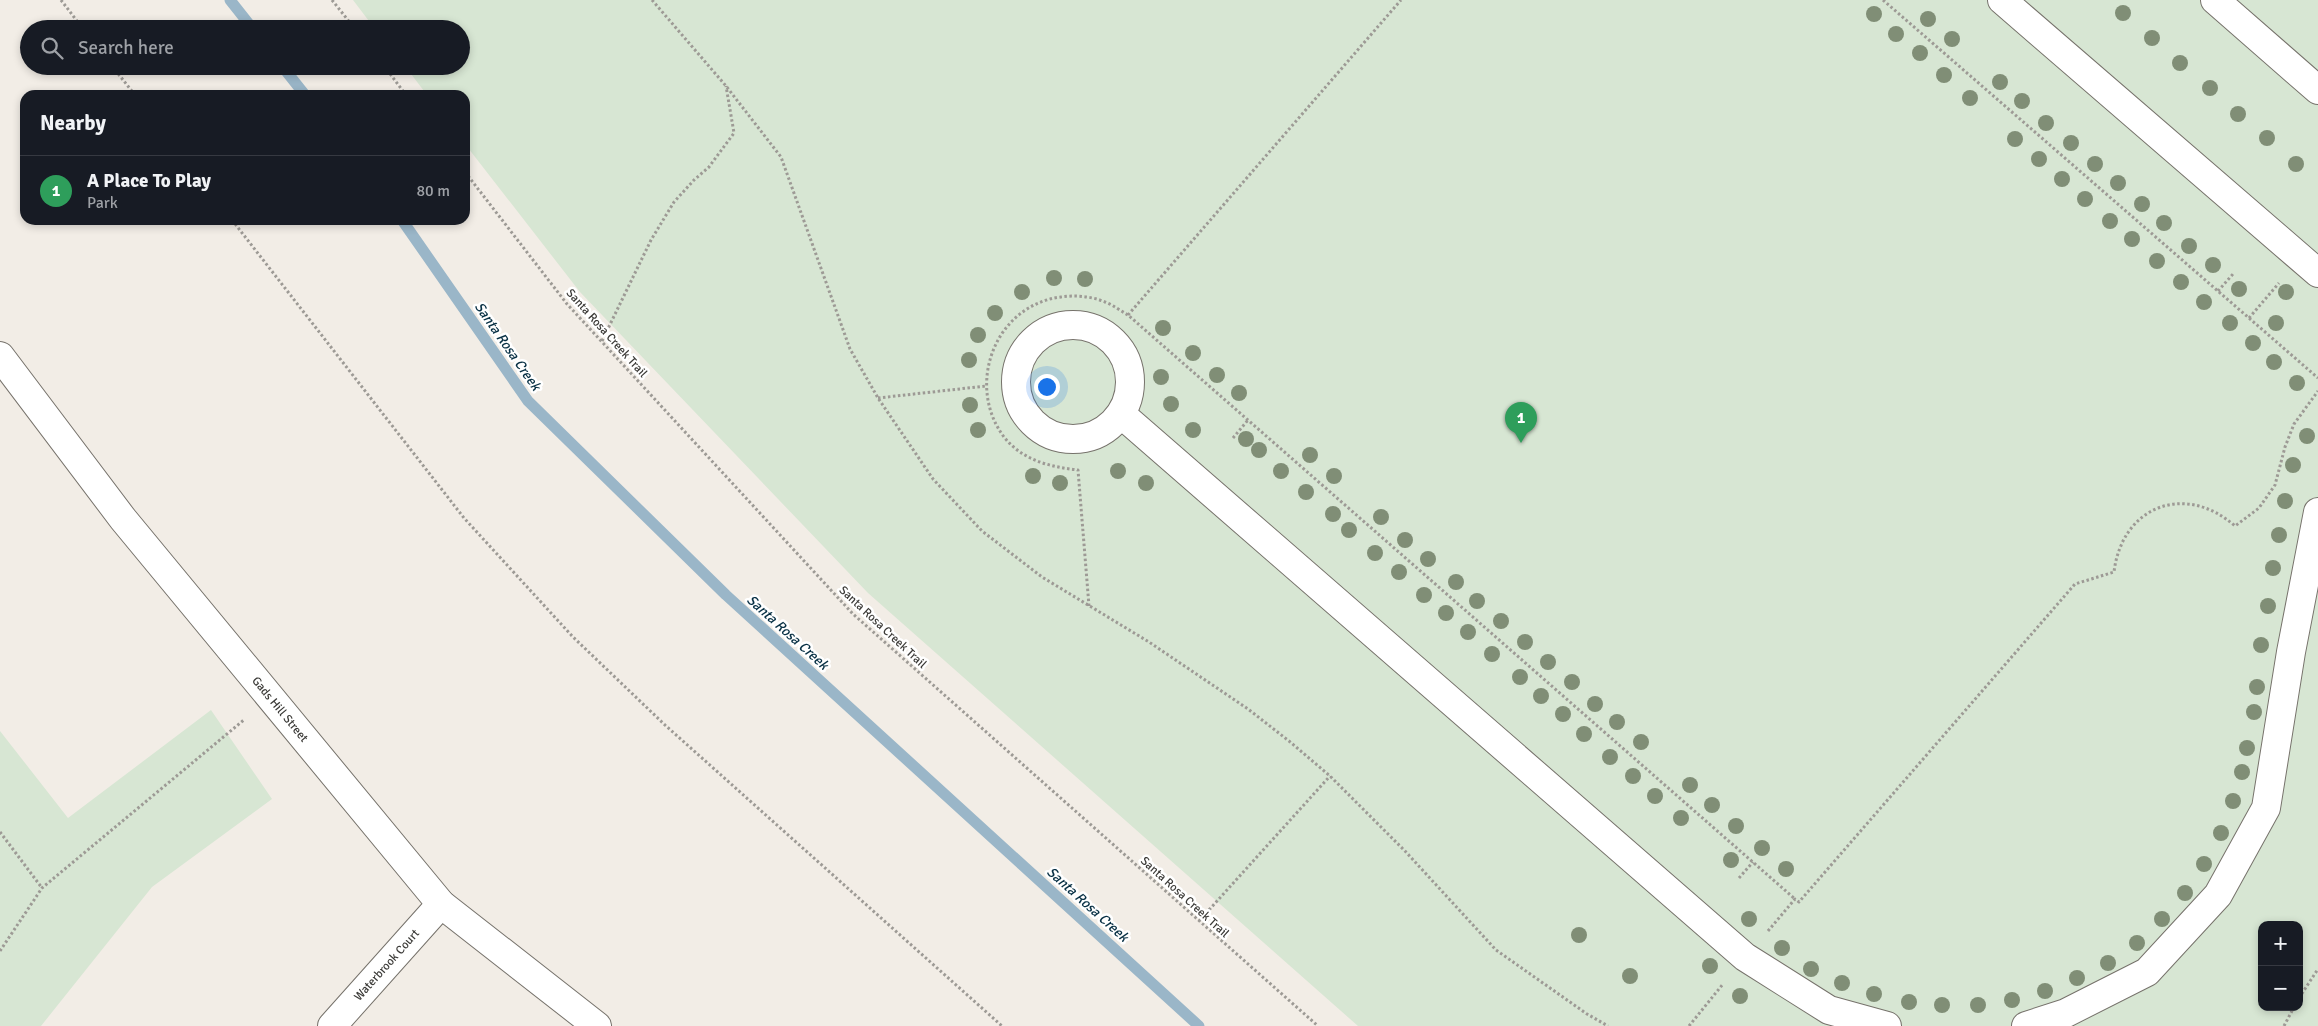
<!DOCTYPE html>
<html lang="en">
<head>
<meta charset="utf-8">
<style>
	body { margin:0; font-family:Signika,sans-serif; background:#242831; color:#f1f3f6 }
	.controls { position:absolute; right:15px; bottom:15px; display:grid; overflow:hidden; border-radius:10px; box-shadow:0 2px 8px #0003 }
	.controls button { width:45px; height:45px; display:grid; place-items:center; padding:0; border:0; border-bottom:1px solid #363941; background:#171b24; color:#f1f3f6; font:25px sans-serif }
	.you { position:absolute; left:1046px; top:386px; width:18px; height:18px; margin:-12px; border:4px solid #fff; border-radius:50%; background:#1a73e8; box-shadow:0 0 0 8px #1a73e833 }
	.badge { display:grid; place-items:center; width:32px; height:32px; border-radius:50%; background:#1a73e8; color:#fff; font-size:16px; font-weight:700 }
	.pin { position:absolute; translate:-50% -41px; filter:drop-shadow(0 1px 2px #0008) }
	.pin::after { content:''; position:absolute; top:26px; width:18px; height:15px; background:inherit; clip-path:polygon(0 0,100% 0,50% 100%) }
	.list { margin:0; padding:0; list-style:none }
	h2 { display:flex; justify-content:space-between; align-items:center; height:65px; margin:0; padding:0 20px; font-size:21px }
	h2 small { font-size:16px; font-weight:400; color:#9ea1a6 }
	.list li { display:grid; grid-template-columns:32px 1fr auto; gap:15px; align-items:center; box-sizing:border-box; height:70px; padding:0 20px; border-top:1px solid #363941 }
	.list b { display:block; font-size:19px; white-space:nowrap }
	.list p { margin:0; font-size:16px; white-space:nowrap; color:#9ea1a6 }
	.list em { font-size:16px; font-style:normal; color:#9ea1a6 }
	.icon { flex:none; width:28px; height:28px; fill:none; stroke:currentColor; stroke-width:2; stroke-linecap:round; stroke-linejoin:round }
	.map { position:relative; flex:none; width:2318px; height:1026px; overflow:hidden }
	.search { position:absolute; background:#171b24; box-shadow:0 2px 8px #0003; left:20px; top:20px; width:450px; height:55px; display:flex; align-items:center; gap:12px; box-sizing:border-box; padding:0 18px; border-radius:28px; color:#9ea1a6; font-size:19px }
	.panel { position:absolute; background:#171b24; box-shadow:0 2px 8px #0003; left:20px; top:90px; width:450px; height:135px; border-radius:15px }
	.map>svg:first-child { display:block }
</style>
</head>
<body>
<div class="map">
<svg width="2318" height="1026" viewBox="0 0 2318 1026">
	<rect width="100%" height="100%" fill="#f2ede6"/>
	<path fill="#d7e6d3" fill-rule="evenodd" d="M353,0H2318V1026H1358L868,593L580,292L465,144V95H427L405,66H461V29H375ZM2262,925H2299V1007H2262Z
		M211,710L272,799L152,887L41,1026H0V731L68,818Z"/>
	<g fill="none" stroke-linecap="round" stroke-linejoin="round">
		<path stroke="#9ab6c8" stroke-width="11" d="M230,0L253,29
			M282,66L305,95
			M402,220L528,401L726,595L1199,1026"/>
		<defs>
			<g id="minor">
				<path d="M2002,0L2318,273"/>
				<path d="M2215,0L2318,90"/>
				<circle cx="1073" cy="382" r="57"/>
				<path id="s1" d="M0,356L123,519L441,904L597,1026"/>
				<path d="M1121,414L1745,957L1829,1010L1887,1026"/>
				<path id="s2" d="M332,1026L441,904"/>
				<path d="M2026,1026L2066,1013L2147,972L2218,895L2266,808L2291,652L2318,512"/>
			</g>
		</defs>
		<use href="#minor" stroke="#76726b" stroke-width="30"/>
		<path stroke="#9d9a95" stroke-width="3" stroke-dasharray="2.5 2.5" stroke-linecap="butt" d="M61,0L83,29
			M332,0L355,29
			M652,0L726,86L781,157L850,349L878,398L933,479L982,531L1042,577L1149,642L1248,709L1289,741L1330,776L1405,851L1496,950L1587,1014L1608,1026
			M1883,0L2318,378
			M112,66L135,95
			M384,66L406,95
			M465,172L567,304L853,614L1318,1026
			M232,220L464,518L573,637L665,725L1002,1026
			M2218,291L2233,274
			M1128,315L1401,0
			M2249,318L2279,283
			M602,341L651,240L674,202L694,180L709,167L734,133L726,86
			M878,398L986,386
			M1233,438L1248,420
			M1089,606L1078,470C1050,467 1022,460 1004,437C965,385 995,305 1061,297C1075,295 1091,296 1105,302C1113,305 1121,311 1128,315L1795,899
			M0,832L42,888
			M1739,878L1753,862
			M1199,921L1330,776
			M1768,931L1795,899L1799,902L2075,584L2114,572C2122,506 2185,482 2235,526L2259,508L2275,485L2285,447L2294,424L2318,391
			M0,951L42,888L245,719
			M2299,998L2318,969
			M1689,1026L1723,984
			M2284,1026L2294,1007"/>
		<use href="#minor" stroke="#fff" stroke-width="28"/>
	</g>
	<g fill="#808e76">
		<circle cx="2123" cy="13" r="8"/>
		<circle cx="1874" cy="14" r="8"/>
		<circle cx="1928" cy="19" r="8"/>
		<circle cx="1896" cy="34" r="8"/>
		<circle cx="2152" cy="38" r="8"/>
		<circle cx="1952" cy="39" r="8"/>
		<circle cx="1920" cy="53" r="8"/>
		<circle cx="2180" cy="63" r="8"/>
		<circle cx="1944" cy="75" r="8"/>
		<circle cx="2000" cy="82" r="8"/>
		<circle cx="2210" cy="88" r="8"/>
		<circle cx="1970" cy="98" r="8"/>
		<circle cx="2022" cy="101" r="8"/>
		<circle cx="2238" cy="114" r="8"/>
		<circle cx="2046" cy="123" r="8"/>
		<circle cx="2267" cy="138" r="8"/>
		<circle cx="2015" cy="139" r="8"/>
		<circle cx="2071" cy="143" r="8"/>
		<circle cx="2039" cy="159" r="8"/>
		<circle cx="2095" cy="164" r="8"/>
		<circle cx="2296" cy="164" r="8"/>
		<circle cx="2062" cy="179" r="8"/>
		<circle cx="2118" cy="183" r="8"/>
		<circle cx="2085" cy="199" r="8"/>
		<circle cx="2142" cy="204" r="8"/>
		<circle cx="2110" cy="221" r="8"/>
		<circle cx="2164" cy="223" r="8"/>
		<circle cx="2132" cy="239" r="8"/>
		<circle cx="2189" cy="246" r="8"/>
		<circle cx="2157" cy="261" r="8"/>
		<circle cx="2213" cy="265" r="8"/>
		<circle cx="1054" cy="278" r="8"/>
		<circle cx="1085" cy="279" r="8"/>
		<circle cx="2181" cy="282" r="8"/>
		<circle cx="2239" cy="289" r="8"/>
		<circle cx="1022" cy="292" r="8"/>
		<circle cx="2286" cy="292" r="8"/>
		<circle cx="2204" cy="302" r="8"/>
		<circle cx="995" cy="313" r="8"/>
		<circle cx="2230" cy="323" r="8"/>
		<circle cx="2276" cy="323" r="8"/>
		<circle cx="1163" cy="328" r="8"/>
		<circle cx="978" cy="335" r="8"/>
		<circle cx="2253" cy="343" r="8"/>
		<circle cx="1193" cy="353" r="8"/>
		<circle cx="969" cy="360" r="8"/>
		<circle cx="2274" cy="362" r="8"/>
		<circle cx="1217" cy="375" r="8"/>
		<circle cx="1161" cy="377" r="8"/>
		<circle cx="2297" cy="383" r="8"/>
		<circle cx="1239" cy="393" r="8"/>
		<circle cx="1171" cy="404" r="8"/>
		<circle cx="970" cy="405" r="8"/>
		<circle cx="978" cy="430" r="8"/>
		<circle cx="1193" cy="430" r="8"/>
		<circle cx="2307" cy="436" r="8"/>
		<circle cx="1246" cy="439" r="8"/>
		<circle cx="1259" cy="450" r="8"/>
		<circle cx="1310" cy="455" r="8"/>
		<circle cx="2293" cy="465" r="8"/>
		<circle cx="1118" cy="471" r="8"/>
		<circle cx="1281" cy="471" r="8"/>
		<circle cx="1033" cy="476" r="8"/>
		<circle cx="1334" cy="476" r="8"/>
		<circle cx="1060" cy="483" r="8"/>
		<circle cx="1146" cy="483" r="8"/>
		<circle cx="1306" cy="492" r="8"/>
		<circle cx="2285" cy="501" r="8"/>
		<circle cx="1333" cy="514" r="8"/>
		<circle cx="1381" cy="517" r="8"/>
		<circle cx="1349" cy="530" r="8"/>
		<circle cx="2279" cy="535" r="8"/>
		<circle cx="1405" cy="540" r="8"/>
		<circle cx="1375" cy="553" r="8"/>
		<circle cx="1428" cy="559" r="8"/>
		<circle cx="2273" cy="568" r="8"/>
		<circle cx="1399" cy="572" r="8"/>
		<circle cx="1456" cy="582" r="8"/>
		<circle cx="1424" cy="595" r="8"/>
		<circle cx="1477" cy="601" r="8"/>
		<circle cx="2268" cy="606" r="8"/>
		<circle cx="1446" cy="613" r="8"/>
		<circle cx="1501" cy="621" r="8"/>
		<circle cx="1468" cy="632" r="8"/>
		<circle cx="1525" cy="642" r="8"/>
		<circle cx="2261" cy="645" r="8"/>
		<circle cx="1492" cy="654" r="8"/>
		<circle cx="1548" cy="662" r="8"/>
		<circle cx="1520" cy="677" r="8"/>
		<circle cx="1572" cy="682" r="8"/>
		<circle cx="2257" cy="687" r="8"/>
		<circle cx="1541" cy="696" r="8"/>
		<circle cx="1595" cy="704" r="8"/>
		<circle cx="2254" cy="712" r="8"/>
		<circle cx="1563" cy="714" r="8"/>
		<circle cx="1617" cy="722" r="8"/>
		<circle cx="1584" cy="734" r="8"/>
		<circle cx="1641" cy="742" r="8"/>
		<circle cx="2247" cy="748" r="8"/>
		<circle cx="1610" cy="757" r="8"/>
		<circle cx="2242" cy="772" r="8"/>
		<circle cx="1633" cy="776" r="8"/>
		<circle cx="1690" cy="785" r="8"/>
		<circle cx="1655" cy="796" r="8"/>
		<circle cx="2233" cy="801" r="8"/>
		<circle cx="1712" cy="805" r="8"/>
		<circle cx="1681" cy="818" r="8"/>
		<circle cx="1736" cy="826" r="8"/>
		<circle cx="2221" cy="833" r="8"/>
		<circle cx="1762" cy="848" r="8"/>
		<circle cx="1731" cy="860" r="8"/>
		<circle cx="2204" cy="864" r="8"/>
		<circle cx="1786" cy="869" r="8"/>
		<circle cx="2185" cy="893" r="8"/>
		<circle cx="1749" cy="919" r="8"/>
		<circle cx="2162" cy="919" r="8"/>
		<circle cx="1579" cy="935" r="8"/>
		<circle cx="2137" cy="943" r="8"/>
		<circle cx="1782" cy="948" r="8"/>
		<circle cx="2108" cy="963" r="8"/>
		<circle cx="1710" cy="966" r="8"/>
		<circle cx="1811" cy="969" r="8"/>
		<circle cx="1630" cy="976" r="8"/>
		<circle cx="2077" cy="978" r="8"/>
		<circle cx="1842" cy="983" r="8"/>
		<circle cx="2045" cy="991" r="8"/>
		<circle cx="1874" cy="994" r="8"/>
		<circle cx="1740" cy="996" r="8"/>
		<circle cx="2012" cy="1000" r="8"/>
		<circle cx="1909" cy="1002" r="8"/>
		<circle cx="1942" cy="1005" r="8"/>
		<circle cx="1978" cy="1005" r="8"/>
	</g>
	<g text-anchor="middle" stroke-width="5" stroke-linejoin="round" paint-order="stroke">
		<g font-size="12" fill="#3b3a37" stroke="#fff">
			<text transform="translate(607 333) rotate(48)" y="4">Santa Rosa Creek Trail</text>
			<text transform="translate(883 627) rotate(43)" y="4">Santa Rosa Creek Trail</text>
			<text dy="4" stroke="none"><textPath href="#s1" startOffset="451">Gads Hill Street</textPath></text>
			<text transform="translate(1185 897) rotate(42)" y="4">Santa Rosa Creek Trail</text>
			<text dy="4" stroke="none"><textPath href="#s2" startOffset="82">Waterbrook Court</textPath></text>
		</g>
		<g font-size="14" font-style="italic" fill="#083044" stroke="#fff">
			<text transform="translate(508 346) rotate(55)" y="5">Santa Rosa Creek</text>
			<text transform="translate(788 632) rotate(42)" y="5">Santa Rosa Creek</text>
			<text transform="translate(1088 904) rotate(42)" y="5">Santa Rosa Creek</text>
		</g>
	</g>
</svg>
<div class="controls">
<button>+</button>
<button>−</button>
</div>
<div class="you"></div>
<div class="pin badge" style="left:1521px;top:443px;background:#2e9e5b">1</div>
<div class="search"><svg class="icon" aria-label="search" viewBox="0 0 24 24"><circle cx="10" cy="10" r="6"/><path d="M15 15l6 6"/></svg>Search here</div>
<section class="panel">
<h2>Nearby<small></small></h2>
<ul class="list">
<li><span class="badge" style="background:#2e9e5b">1</span><div><b>A Place To Play</b><p>Park</p></div><em>80 m</em></li>
</ul>
</section>
</div>
</body>
</html>
